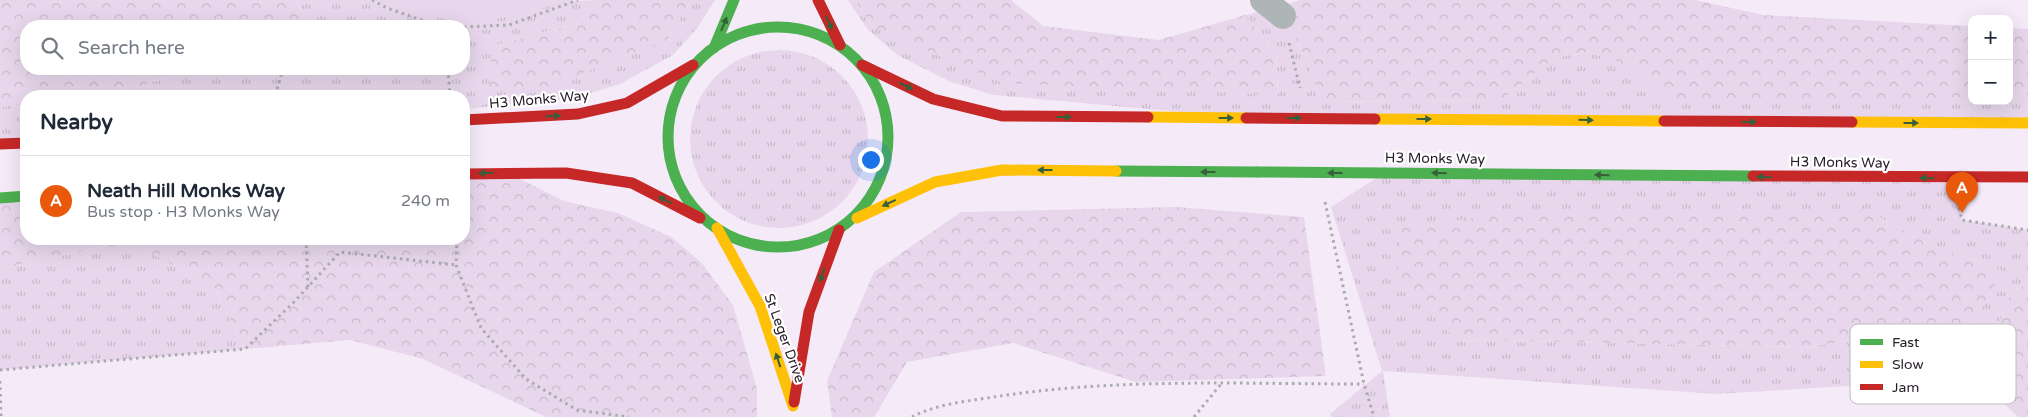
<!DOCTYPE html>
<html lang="en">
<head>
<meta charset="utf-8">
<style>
	body { margin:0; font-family:"Varela Round",sans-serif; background:#f2f2f3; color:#1f2937 }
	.controls { position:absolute; right:15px; top:15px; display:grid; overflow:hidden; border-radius:10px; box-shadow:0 5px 20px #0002 }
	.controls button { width:45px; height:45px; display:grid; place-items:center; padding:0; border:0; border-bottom:1px solid #e0e1e3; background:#fff; color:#1f2937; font:25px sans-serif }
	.you { position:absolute; left:870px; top:159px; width:18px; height:18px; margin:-12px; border:4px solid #fff; border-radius:50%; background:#1a73e8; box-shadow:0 0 0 8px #1a73e833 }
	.badge { display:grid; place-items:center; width:32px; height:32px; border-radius:50%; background:#ea580c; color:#fff; font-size:16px; font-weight:700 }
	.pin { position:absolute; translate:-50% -41px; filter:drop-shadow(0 1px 2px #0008) }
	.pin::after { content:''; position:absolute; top:26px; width:18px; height:15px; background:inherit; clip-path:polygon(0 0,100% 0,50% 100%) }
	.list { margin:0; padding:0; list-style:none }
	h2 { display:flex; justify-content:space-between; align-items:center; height:65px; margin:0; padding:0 20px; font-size:21px }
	h2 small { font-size:16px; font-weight:400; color:#747a83 }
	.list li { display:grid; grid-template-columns:32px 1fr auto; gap:15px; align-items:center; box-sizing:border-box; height:90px; padding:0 20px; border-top:1px solid #e0e1e3 }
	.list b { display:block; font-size:19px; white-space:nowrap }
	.list p { margin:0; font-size:16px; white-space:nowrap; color:#747a83 }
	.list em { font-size:16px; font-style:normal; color:#747a83 }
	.icon { flex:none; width:28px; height:28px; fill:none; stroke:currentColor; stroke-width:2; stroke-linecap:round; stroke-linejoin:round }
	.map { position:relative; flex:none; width:2028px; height:417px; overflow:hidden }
	.search { position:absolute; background:#fff; box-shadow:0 5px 20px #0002; left:20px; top:20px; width:450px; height:55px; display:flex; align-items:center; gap:12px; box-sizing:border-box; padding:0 18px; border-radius:20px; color:#747a83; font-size:19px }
	.panel { position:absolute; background:#fff; box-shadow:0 5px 20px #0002; left:20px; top:90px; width:450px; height:155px; border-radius:20px }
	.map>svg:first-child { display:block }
</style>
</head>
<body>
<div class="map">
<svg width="2028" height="417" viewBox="0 0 2028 417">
	<defs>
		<pattern id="grass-tufts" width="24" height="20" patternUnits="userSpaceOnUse" patternTransform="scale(1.25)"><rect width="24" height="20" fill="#e8d7ec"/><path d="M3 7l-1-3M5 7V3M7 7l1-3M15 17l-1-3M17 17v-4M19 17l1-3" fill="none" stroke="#c7b8ca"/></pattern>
		<pattern id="forest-crowns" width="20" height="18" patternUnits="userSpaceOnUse" patternTransform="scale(1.25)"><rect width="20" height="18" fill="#e8d7ec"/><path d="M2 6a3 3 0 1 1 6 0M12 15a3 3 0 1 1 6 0" fill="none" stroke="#c7b8ca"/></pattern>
	</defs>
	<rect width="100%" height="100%" fill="#f5ebf8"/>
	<path fill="url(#grass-tufts)" fill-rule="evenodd" d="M294,0H372L387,8L600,0L576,24L492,46L667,40L691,0H715L698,27L673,55L620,84L575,98L464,109V96H81L114,92L204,69H464V26H296L306,19Z
		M848,0H855L872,27L1278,95L1276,55L1245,15L1274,8C1293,24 1315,76 1321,102L1501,100L1554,58L1586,52L1617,61L1644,77L1972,97V101H2009V96H2016L2028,89V123L1246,118L993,95L951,82L899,56L868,30Z
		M690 139a89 89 0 1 1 178 0a89 89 0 1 1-178 0Z
		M26,104V143L0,144V107Z
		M1384,173L1952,178L1962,220L2028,230V282L2010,296L1978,378L1717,394L1383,371L1390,417H1331L1330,414L1382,371L1331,207ZM1867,210L1928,244L2002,271L1974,322L1806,347L1456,340Z
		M129,241L214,287L245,349L0,370V269Z"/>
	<path fill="url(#forest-crowns)" d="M0,0H294L306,19L296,26H26V69H204L114,92L81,96H26V104L0,107Z
		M600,0H691L667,40L531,94L489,89L492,46L576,24Z
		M855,0H1011L1043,26L1159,40L1245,15L1276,55L1278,95L1002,83L872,27Z
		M1300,0H1696L1763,15L1972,26V97L1678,103L1644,77L1617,61L1586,52L1554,58L1501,100L1321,102C1315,76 1293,24 1274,8Z
		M2009,28L2028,29V89L2016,96H2009Z
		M508,173L564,201L618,213L671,237L701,262L733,305L757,389V417H546L423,359L350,340L245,349L214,287L129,241L0,269V198L26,196V239H464V174Z
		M1177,207L1304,217L1326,376L1136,382L1013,343L907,362L874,417H832L827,381L874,272L961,212Z
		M1867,210L1928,244L2002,271L1975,322L1806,347L1456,340L1397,278L1402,226L1536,212Z
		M2028,282V417H2018L1978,378L2010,296Z"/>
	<path fill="#e8d7ec" d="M372,0H578L473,24L387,8Z"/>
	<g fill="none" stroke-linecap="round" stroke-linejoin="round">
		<path stroke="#a9abae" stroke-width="3" stroke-dasharray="2.5 4" stroke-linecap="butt" d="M372,0L387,8L439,26
			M464,27L509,25L578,0
			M1289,43L1300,88
			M448,69L450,96
			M277,89L283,69
			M1325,202L1364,384L1374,417
			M1959,208L1962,220L2028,230
			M306,239L308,287
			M457,239L456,265L481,328L526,379L577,410L629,417
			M0,370L245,349L294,302L340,252L456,265
			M0,381L1,417
			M912,417C938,403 971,401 1000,396C1120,378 1242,384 1364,384
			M1194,417L1221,384"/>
		<path stroke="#aeb5b7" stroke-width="26" d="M1263,0L1283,16"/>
		<path stroke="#4caf50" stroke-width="11" d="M668 137a110 110 0 1 1 220 0a110 110 0 1 1-220 0Z
			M714,48L734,0
			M1116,171L1257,172
			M1384,173L1753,176
			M0,198L26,196"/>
		<path stroke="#ffc107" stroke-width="11" d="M1148,117L1246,118
			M1375,119L1664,121
			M1852,122L2028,123
			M857,218L935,182L1002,170L1116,171
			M717,228L760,306L793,406"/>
		<path stroke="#c62828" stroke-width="11" d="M818,0L840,45
			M862,65L933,99L1002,116L1148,117
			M464,120L578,114L627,103L693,65
			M1664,121L1852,122
			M0,144L26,143
			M464,174L566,173L632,183L700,218
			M1753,176L2028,177
			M794,402L809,312L839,230"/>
		<path stroke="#4caf50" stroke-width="11" d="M1257,172L1384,173"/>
		<path stroke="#c62828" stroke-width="11" d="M1246,118L1375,119"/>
	</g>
	<defs><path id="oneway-solid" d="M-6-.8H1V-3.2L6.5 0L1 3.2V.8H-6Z" transform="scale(1.25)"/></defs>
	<g fill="#375f39">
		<use href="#oneway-solid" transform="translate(829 23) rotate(65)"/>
		<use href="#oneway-solid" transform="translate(724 24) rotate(-67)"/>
		<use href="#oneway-solid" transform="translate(906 86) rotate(25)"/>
		<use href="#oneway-solid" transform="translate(553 116) rotate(-4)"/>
		<use href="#oneway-solid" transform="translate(1064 117)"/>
		<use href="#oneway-solid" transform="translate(1226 118)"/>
		<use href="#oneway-solid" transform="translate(1294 118)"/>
		<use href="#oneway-solid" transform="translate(1424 119)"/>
		<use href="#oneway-solid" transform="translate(1586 120) rotate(1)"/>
		<use href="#oneway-solid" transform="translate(1749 122)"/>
		<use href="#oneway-solid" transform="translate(1911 123)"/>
		<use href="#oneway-solid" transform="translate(1045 170) rotate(-180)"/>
		<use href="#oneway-solid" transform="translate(1208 172) rotate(-180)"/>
		<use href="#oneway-solid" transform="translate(486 173) rotate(178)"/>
		<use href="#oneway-solid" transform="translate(1335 173) rotate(-180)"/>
		<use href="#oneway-solid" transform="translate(1439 173) rotate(-179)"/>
		<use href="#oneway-solid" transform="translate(1602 175) rotate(-179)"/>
		<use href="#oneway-solid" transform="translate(1764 177) rotate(-179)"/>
		<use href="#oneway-solid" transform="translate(1927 178) rotate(-179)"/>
		<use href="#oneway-solid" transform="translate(665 200) rotate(-153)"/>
		<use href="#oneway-solid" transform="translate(889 203) rotate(155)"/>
		<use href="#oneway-solid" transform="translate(822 275) rotate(110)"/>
		<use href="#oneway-solid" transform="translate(778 360) rotate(-108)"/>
	</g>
	<g text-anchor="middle" stroke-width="4.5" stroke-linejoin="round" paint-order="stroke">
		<g font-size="14" fill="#251d27" stroke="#fff">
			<text transform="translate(539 99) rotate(-5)" y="5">H3 Monks Way</text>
			<text transform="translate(1435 158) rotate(1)" y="5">H3 Monks Way</text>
			<text transform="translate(1840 162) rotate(1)" y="5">H3 Monks Way</text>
			<text transform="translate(785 338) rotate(70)" y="5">St Leger Drive</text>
		</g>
	</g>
	<rect x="1850" y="324" width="166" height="80" rx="8" fill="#fff" stroke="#bebbbe" stroke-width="1"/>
	<rect x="1860" y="339" width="23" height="6" fill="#4caf50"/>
	<rect x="1860" y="361" width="23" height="7" fill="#ffc107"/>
	<rect x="1860" y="384" width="23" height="6" fill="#c62828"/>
	<g font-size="14" fill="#251d27">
		<text x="1892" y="347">Fast</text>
		<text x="1892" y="369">Slow</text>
		<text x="1892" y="392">Jam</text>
	</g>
</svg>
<div class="controls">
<button>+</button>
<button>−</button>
</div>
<div class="you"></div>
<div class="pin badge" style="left:1962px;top:213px">A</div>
<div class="search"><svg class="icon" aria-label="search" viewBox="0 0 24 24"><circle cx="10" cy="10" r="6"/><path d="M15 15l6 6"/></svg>Search here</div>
<section class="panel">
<h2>Nearby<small></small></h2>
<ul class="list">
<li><span class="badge">A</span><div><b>Neath Hill Monks Way</b><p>Bus stop · H3 Monks Way</p></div><em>240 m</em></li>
</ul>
</section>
</div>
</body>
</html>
